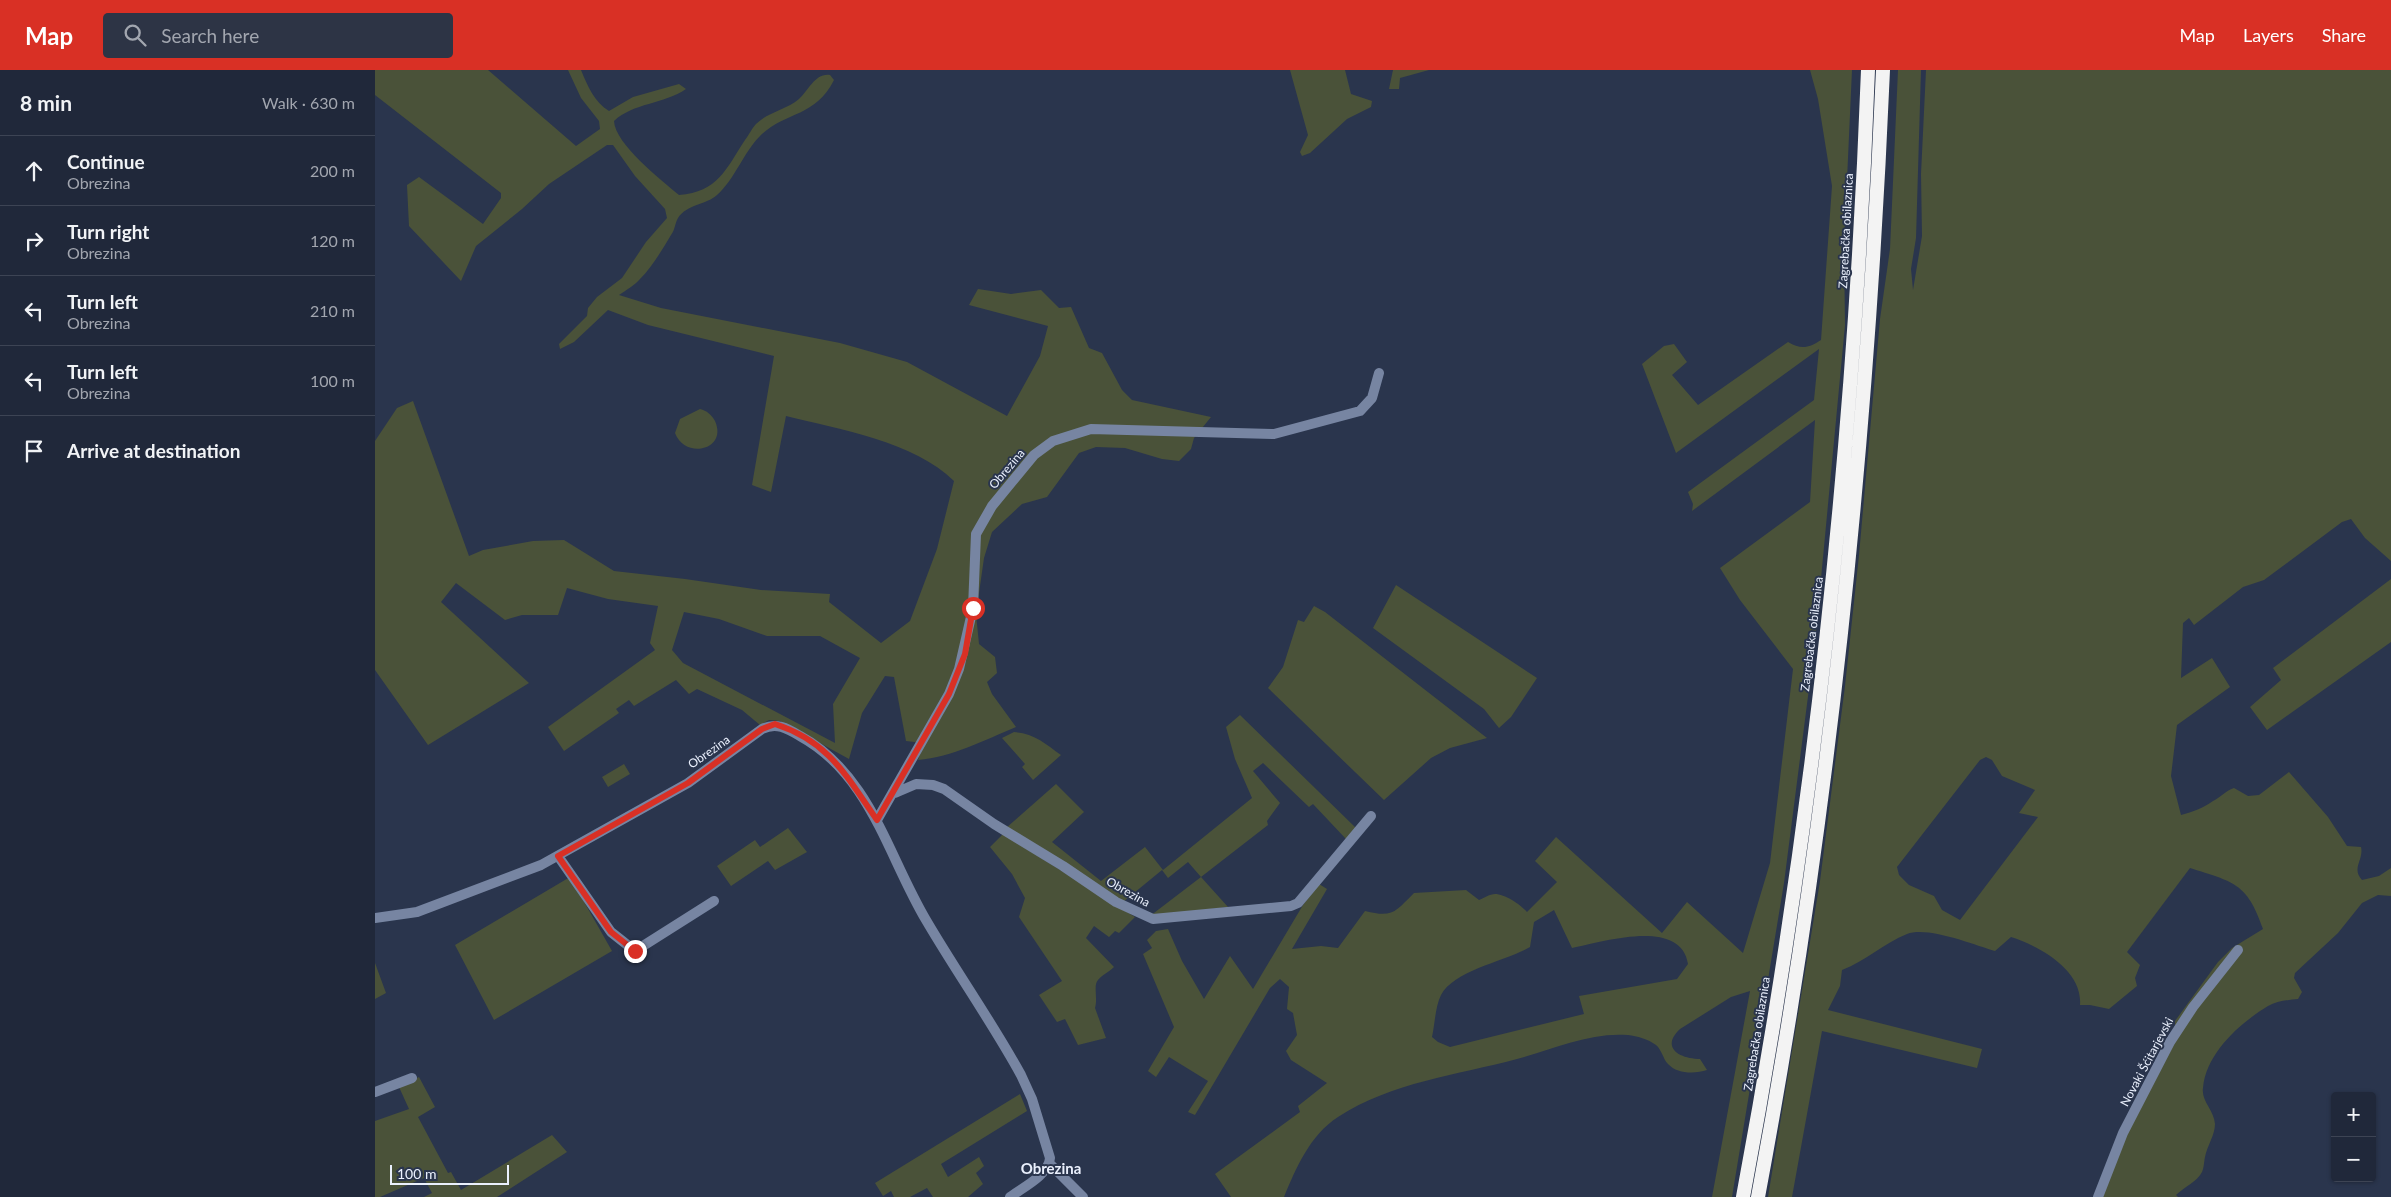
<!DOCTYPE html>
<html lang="en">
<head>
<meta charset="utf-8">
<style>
	body { margin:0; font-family:Lato,sans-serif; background:#2d3445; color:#f1f3f6 }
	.controls { position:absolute; right:15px; bottom:15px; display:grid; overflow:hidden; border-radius:5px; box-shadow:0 1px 4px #0004 }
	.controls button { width:45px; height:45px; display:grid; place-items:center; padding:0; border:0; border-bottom:1px solid #3d4454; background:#20283a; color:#f1f3f6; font:25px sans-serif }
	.scale { position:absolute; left:15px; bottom:12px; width:119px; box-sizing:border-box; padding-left:5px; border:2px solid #eaf0fd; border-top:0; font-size:14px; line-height:18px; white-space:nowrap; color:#eaf0fd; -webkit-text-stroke:4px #2a354d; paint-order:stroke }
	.stop { position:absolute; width:15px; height:15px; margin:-11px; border:4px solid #d93025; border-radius:50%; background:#fff }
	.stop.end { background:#d93025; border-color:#fff; box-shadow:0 1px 5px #0008 }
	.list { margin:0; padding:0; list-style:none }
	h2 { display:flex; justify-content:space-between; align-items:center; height:65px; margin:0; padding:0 20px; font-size:21px }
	h2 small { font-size:16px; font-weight:400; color:#a2a6af }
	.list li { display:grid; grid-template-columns:32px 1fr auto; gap:15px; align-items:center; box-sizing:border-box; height:70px; padding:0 20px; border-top:1px solid #3d4454 }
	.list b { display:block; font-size:19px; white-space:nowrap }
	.list p { margin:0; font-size:16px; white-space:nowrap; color:#a2a6af }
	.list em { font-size:16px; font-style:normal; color:#a2a6af }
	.icon { flex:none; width:28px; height:28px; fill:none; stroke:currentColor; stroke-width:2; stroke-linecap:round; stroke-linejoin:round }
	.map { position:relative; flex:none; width:2016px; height:1127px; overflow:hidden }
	header { display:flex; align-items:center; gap:30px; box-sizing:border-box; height:70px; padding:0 25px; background:#d93025; color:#fff }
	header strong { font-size:24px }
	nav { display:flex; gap:28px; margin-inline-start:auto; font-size:18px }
	.search { width:350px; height:45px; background:#2d3445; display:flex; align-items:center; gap:12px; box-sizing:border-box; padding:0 18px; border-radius:5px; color:#a2a6af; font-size:19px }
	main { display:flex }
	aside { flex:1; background:#20283a }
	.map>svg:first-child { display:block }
</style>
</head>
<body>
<header>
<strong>Map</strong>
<div class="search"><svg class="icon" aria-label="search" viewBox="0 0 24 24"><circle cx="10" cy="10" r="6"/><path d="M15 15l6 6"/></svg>Search here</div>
<nav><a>Map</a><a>Layers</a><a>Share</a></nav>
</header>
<main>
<aside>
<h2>8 min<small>Walk · 630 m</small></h2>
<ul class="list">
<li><svg class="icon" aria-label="ahead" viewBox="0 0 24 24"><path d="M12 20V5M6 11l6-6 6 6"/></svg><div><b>Continue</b><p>Obrezina</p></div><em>200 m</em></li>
<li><svg class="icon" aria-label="right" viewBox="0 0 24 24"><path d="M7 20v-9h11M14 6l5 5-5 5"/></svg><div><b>Turn right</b><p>Obrezina</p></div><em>120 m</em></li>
<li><svg class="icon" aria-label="left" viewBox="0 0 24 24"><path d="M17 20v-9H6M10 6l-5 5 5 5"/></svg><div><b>Turn left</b><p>Obrezina</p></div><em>210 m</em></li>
<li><svg class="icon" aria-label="left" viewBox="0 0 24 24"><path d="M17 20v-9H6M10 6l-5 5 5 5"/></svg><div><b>Turn left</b><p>Obrezina</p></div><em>100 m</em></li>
<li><svg class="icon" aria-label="arrive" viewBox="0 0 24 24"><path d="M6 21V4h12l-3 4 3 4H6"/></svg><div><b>Arrive at destination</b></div></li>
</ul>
</aside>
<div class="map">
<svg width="2016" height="1127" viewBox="0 0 2016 1127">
	<rect width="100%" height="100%" fill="#2a354d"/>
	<path fill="#4a5239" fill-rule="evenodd" d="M0,0H113L201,76L225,59L224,51L206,28L193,0H206C212,15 220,33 234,41L258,27L304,14L311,19C289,34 258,33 239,51C240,74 286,110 304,125C343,122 351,99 370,70C374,65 377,58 381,54C393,42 411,40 424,29C434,20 440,3 455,5L459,10C440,48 410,41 385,66C368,83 360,109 342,125C331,135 312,134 303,148C300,153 300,160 296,165C287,180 277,197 265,209C259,216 251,220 244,225L286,238L465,273L532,292L632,346L665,286L673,256L594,235L603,219L636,224L666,220L684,238L696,237L714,278L727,283L747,320L757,330L836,347L819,368L816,379L804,391L787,389L750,378L721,377L704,383L672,427L647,434L617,462L609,488L601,544L604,574L620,587L622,603L612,612L617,624L641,657C610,670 577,687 543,690L548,673L531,671L519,607L510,606L487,643L474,689L405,651L394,650L385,655L367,640L322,619L314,624L301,610L259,636L254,630L241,639L244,643L189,681L173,657L280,580L275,573L283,536L233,529L192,518L183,545H147L130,550L81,513L66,532L154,613L53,675L0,600V371L22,338L38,331L94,486L108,480L158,471L189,470L239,501L310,509L386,520L455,524L454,532L506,573L535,551L562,479L579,411C540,372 464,359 411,346L396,422L377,415L399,286L273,255L233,240L199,272L185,279L184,274L212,246L213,238L222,227L247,208L271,172L292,148L290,139L260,106L238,75H232L174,114L147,139L101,176L86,211L34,156L32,115L44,107L108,154L126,128V123L0,25ZM309,542L344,549L392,566H445L485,588L458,634L460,673L308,593L297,580Z
		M915,0H970L976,24L997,31L996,37L972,49L935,83L927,86L925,82L933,65Z
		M1018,0H1054L1025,8L1024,19H1014Z
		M1435,0H1477L1469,176L1470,255L1440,572L1409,813L1357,1127H1337L1375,921L1356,927L1305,959C1285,978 1305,989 1325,989L1332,1000C1320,1004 1302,1004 1293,994C1288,989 1287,980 1281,975C1273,969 1262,966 1253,965C1215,962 1178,979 1142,989C1082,1005 1017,1012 963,1047C935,1065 921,1098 909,1127H856L840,1104L925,1042L923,1036L952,1013L916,990L911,981L922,965L918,943L912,939L914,917L905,909L895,918L820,1045L813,1042L833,1011L794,987L781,1007L773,1001L799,957L768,884L777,878L772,870L781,861L793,859L807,891L829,929L855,886L878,919L928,835L944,814L952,819L917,879L946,876L963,878L990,841C1018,848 1020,842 1039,823L1091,820L1104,830C1109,828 1115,824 1120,824C1130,824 1146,835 1152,842L1182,812L1160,791L1181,767L1287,863L1312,832L1368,883L1395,793L1418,599L1365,530L1345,498L1435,432L1440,350L1317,441L1318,434L1313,422L1439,330L1444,279L1301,383L1267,294L1289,276L1299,274L1312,292L1297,305L1323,335L1413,272C1426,280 1434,278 1446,270L1457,116L1443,29ZM1179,840L1197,878C1227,872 1306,847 1313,894L1302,909L1204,926L1209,944L1075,977L1063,972L1057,967C1060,954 1060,937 1066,925C1079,900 1131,891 1155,877L1159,852Z
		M1523,0H1546L1541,168L1536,199L1538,220L1547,166L1546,104L1551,0H2016V491L1990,468L1976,449L1967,452L1889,510L1868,517L1819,555L1814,548L1808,553L1806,608L1837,588L1855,617L1802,655L1796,706L1806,745C1818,742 1828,738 1838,731C1846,727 1850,721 1859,718L1873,726L1884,725L1914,702L1953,747L1972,776L1986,777C1989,790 1976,798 1987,810L2004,806L2016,798V826L2003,825L1987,833L1963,863L1920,903L1919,908L1927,922L1923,929C1913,930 1902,931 1893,936C1865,953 1831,983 1828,1018C1826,1031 1839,1040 1840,1054C1840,1065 1832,1076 1830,1087C1829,1091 1829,1098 1827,1102C1822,1112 1809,1117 1801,1125L1803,1127H1725L1741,1086L1800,961V951L1843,892L1857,878L1888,859C1872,812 1858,812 1815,798L1752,882L1765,895L1760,908L1762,916L1734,939L1715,935H1705C1708,900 1664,876 1636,867L1620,881C1599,875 1553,856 1532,864C1509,873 1491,891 1467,900L1465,916L1453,940L1607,979L1602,998L1447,961L1417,1127H1393L1445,811L1470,616L1484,485L1505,249L1515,179ZM1611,687L1617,690L1627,706L1660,720L1644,743L1663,747L1585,850L1567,840L1559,826L1534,815L1524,805L1522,797L1605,690Z
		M325,339C332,341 336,344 340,351C353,380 310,390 300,363L305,349Z
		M2016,509V572L1892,660L1875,637L1906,610L1898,598Z
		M1021,515L1162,608L1136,647L1124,658L1109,639L998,558Z
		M939,536L950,542L1112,668L1075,678L1056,688L1009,730L893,618L908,597L923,550L929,552Z
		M865,645L981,758L971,769L938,734L934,737L888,693L878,701L905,733L892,751L893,755L826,807L853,837L775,846L826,807L813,792L793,808L787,800L748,832L631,758L681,714L709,742L677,772L726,811L770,777L788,800L877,728L860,689L851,657Z
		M639,662C659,663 671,674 686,685L658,710L647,697L650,694L627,668Z
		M249,694L255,704L233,717L227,707Z
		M413,758L432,782L400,800L393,791L356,816L342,796L380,770L385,777Z
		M628,764L760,847L744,863L740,861L734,867L719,856L711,868L739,897C734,902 727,905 723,910C718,915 723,928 720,938L731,968L703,975L690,949L682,952L664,925L687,911L644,847L650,828L637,804L615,777Z
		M195,807L237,881L119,950L80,875Z
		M0,893L11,923L0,929Z
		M44,1007L60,1037L43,1047L73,1103L76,1102L86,1120L177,1065L192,1082L122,1127H49L57,1123L49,1108L5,1127H0V1051L34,1039L24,1017Z
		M645,1024L652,1041L566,1094L573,1107L604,1087L609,1096L601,1103L608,1114L593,1127H558L552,1118L535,1127H519L516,1121L508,1126L500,1113Z"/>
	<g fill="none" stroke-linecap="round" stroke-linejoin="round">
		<path stroke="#7785a2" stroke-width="10" d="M520,723L541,714L558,715L569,719L619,754L688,796L741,832L778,849L916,836L923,833L996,746
			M502,750L574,624L584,599L598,538L601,464L617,436L659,385L678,371L716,359L899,364L985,341L997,328L1004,303
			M183,786L236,862L260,881L339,831
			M0,848L42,842L166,795L313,713L387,659C401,652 412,658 425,666C495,704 513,786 551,850C582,903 617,952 646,1005L657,1029L675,1088C674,1105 647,1118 635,1127
			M0,1022L37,1008
			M675,1094L708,1127
			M1723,1127L1748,1063L1795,972L1818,937L1863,880"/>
		<path stroke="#f3f3f3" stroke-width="14" d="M1368,1127C1438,755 1479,378 1493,0
			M1383,1127C1453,755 1492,378 1508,0"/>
	</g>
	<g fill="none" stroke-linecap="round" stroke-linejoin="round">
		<path stroke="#d93025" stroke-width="6" d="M260,881L236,862L183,786L313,713L387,659L400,654C455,672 471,706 502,750L574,624L590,584L598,538"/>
	</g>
	<g text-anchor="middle" stroke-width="4" stroke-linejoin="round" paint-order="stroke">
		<g font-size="12" fill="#eaf0fd" stroke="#2a354d">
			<text transform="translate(1471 161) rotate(-87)" y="4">Zagrebačka obilaznica</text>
			<text transform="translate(632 399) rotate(-50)" y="4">Obrezina</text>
			<text transform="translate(1437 564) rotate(-83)" y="4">Zagrebačka obilaznica</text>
			<text transform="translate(334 682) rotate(-35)" y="4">Obrezina</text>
			<text transform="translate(753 822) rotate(29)" y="4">Obrezina</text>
			<text transform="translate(1382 964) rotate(-81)" y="4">Zagrebačka obilaznica</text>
			<text transform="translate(1772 992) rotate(-62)" y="4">Novaki Šćitarjevski</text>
		</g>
		<g font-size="15" font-weight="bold" fill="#eaf0fd" stroke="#2a354d">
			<text x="676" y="1104">Obrezina</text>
		</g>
	</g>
</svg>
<div class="controls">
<button>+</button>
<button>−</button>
</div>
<div class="scale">100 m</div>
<div class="stop" style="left:598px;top:538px"></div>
<div class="stop end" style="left:260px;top:881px"></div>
</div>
</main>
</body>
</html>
